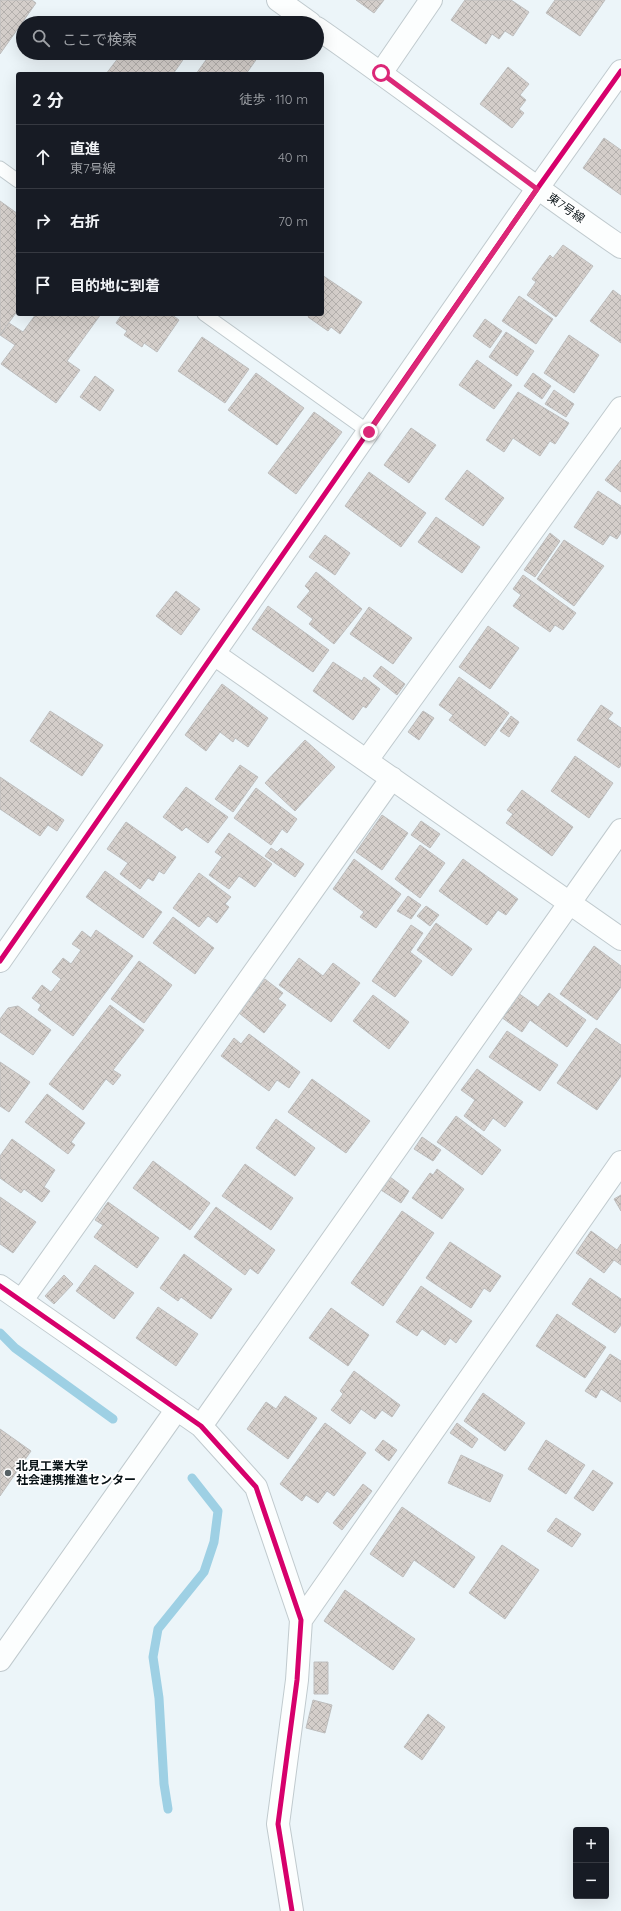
<!DOCTYPE html>
<html lang="ja">
<head>
<meta charset="utf-8">
<style>
	body { margin:0; font-family:Quicksand,"Noto Sans JP",sans-serif; background:#242831; color:#f1f3f6 }
	.controls { position:absolute; right:12px; bottom:12px; display:grid; overflow:hidden; border-radius:4px; box-shadow:0 4px 16px #0002 }
	.controls button { width:36px; height:36px; display:grid; place-items:center; padding:0; border:0; border-bottom:1px solid #363941; background:#171b24; color:#f1f3f6; font:20px sans-serif }
	.stop { position:absolute; width:12px; height:12px; margin:-9px; border:3px solid #db2777; border-radius:50%; background:#fff }
	.stop.end { background:#db2777; border-color:#fff; box-shadow:0 1px 4px #0008 }
	.list { margin:0; padding:0; list-style:none }
	h2 { display:flex; justify-content:space-between; align-items:center; height:52px; margin:0; padding:0 16px; font-size:17px }
	h2 small { font-size:13px; font-weight:400; color:#9ea1a6 }
	.list li { display:grid; grid-template-columns:26px 1fr auto; gap:12px; align-items:center; box-sizing:border-box; height:64px; padding:0 16px; border-top:1px solid #363941 }
	.list b { display:block; font-size:15px; white-space:nowrap }
	.list p { margin:0; font-size:13px; white-space:nowrap; color:#9ea1a6 }
	.list em { font-size:13px; font-style:normal; color:#9ea1a6 }
	.icon { flex:none; width:22px; height:22px; fill:none; stroke:currentColor; stroke-width:2; stroke-linecap:round; stroke-linejoin:round }
	.map { position:relative; flex:none; width:621px; height:1911px; overflow:hidden }
	.search { position:absolute; background:#171b24; box-shadow:0 4px 16px #0002; left:16px; top:16px; width:308px; height:44px; display:flex; align-items:center; gap:10px; box-sizing:border-box; padding:0 14px; border-radius:22px; color:#9ea1a6; font-size:15px }
	.panel { position:absolute; background:#171b24; box-shadow:0 4px 16px #0002; left:16px; top:72px; width:308px; height:244px; border-radius:4px }
	.map>svg:first-child { display:block }
</style>
</head>
<body>
<div class="map">
<svg width="621" height="1911" viewBox="0 0 621 1911">
	<defs>
		<pattern id="building-cross-hatch" width="8" height="8" patternUnits="userSpaceOnUse"><rect width="8" height="8" fill="#d4ceca"/><path d="M0 0l8 8M0 8l8-8" fill="none" stroke="#b4b0ad"/></pattern>
	</defs>
	<rect width="100%" height="100%" fill="#ecf5f9"/>
	<g fill="none" stroke-linecap="round" stroke-linejoin="round">
		<path stroke="#9ed0e4" stroke-width="9" d="M0,1333L15,1348L113,1419
			M168,1809L164,1784L159,1698L153,1657L158,1629L204,1572L214,1542L218,1511L192,1478"/>
	</g>
	<path fill="url(#building-cross-hatch)" stroke="#bebebe" d="M0,0H32L36,3L0,54Z
		M356,0H384L374,13Z
		M465,0H511L529,12L513,36L505,31L499,39L492,34L486,44L451,20Z
		M555,0H605L580,36L546,13Z
		M122,53H180L185,57L173,74H106Z
		M211,53H252L258,57L246,74H196Z
		M508,67L529,84L520,95L526,100L519,109L524,113L512,128L480,104Z
		M604,138L621,150V195L583,168Z
		M0,201L18,214V310L0,335Z
		M563,245L593,266L556,317L527,295L536,282L532,279L550,255L553,258Z
		M322,275L362,302L340,334L331,327L328,331L308,317L310,314H322Z
		M613,290L621,296V343L590,321Z
		M519,296L553,319L536,344L502,321Z
		M36,314H101L67,361L80,370L56,403L1,364L15,345L0,335L9,323L23,332Z
		M122,314H171L179,320L157,352L144,343L142,347L124,335L127,331L116,323Z
		M485,319L502,331L490,348L473,336Z
		M506,332L534,351L517,376L489,357Z
		M569,335L599,355L574,393L544,373Z
		M202,337L249,369L225,403L178,371Z
		M477,360L512,385L494,409L459,385Z
		M256,373L304,408L277,445L228,410Z
		M533,373L551,386L542,399L524,386Z
		M95,376L114,390L100,411L80,397Z
		M554,390L574,404L566,417L545,404Z
		M518,392L569,423L555,444L550,441L540,456L513,438L504,452L486,440Z
		M314,412L342,432L296,494L268,473Z
		M411,428L436,445L409,483L384,465Z
		M621,460V492L605,480Z
		M467,470L504,498L483,526L445,499Z
		M369,472L426,513L401,547L345,506Z
		M598,491L621,506V533L617,539L610,535L603,545L574,527Z
		M436,517L480,547L462,573L418,542Z
		M550,533L560,541L535,577L524,570Z
		M325,535L350,553L335,575L309,557Z
		M564,540L604,566L574,606L537,579Z
		M316,572L362,609L334,644L309,624L313,619L297,607L310,591L305,586Z
		M523,575L576,613L563,630L555,625L550,632L513,606L521,595L513,589Z
		M176,591L200,609L181,635L156,616Z
		M268,606L329,650L313,672L252,629Z
		M369,607L412,638L393,664L350,634Z
		M488,626L519,648L490,689L459,667Z
		M333,662L362,681L364,677L380,689L366,708L363,706L353,720L313,691Z
		M381,666L405,684L397,695L373,676Z
		M459,677L509,713L485,746L449,720L453,715L439,705Z
		M222,684L268,718L248,747L235,738L233,742L220,732L206,751L185,735Z
		M601,705L613,713L608,719L621,728V765L619,768L577,740Z
		M50,711L103,745L82,776L30,741Z
		M423,711L434,718L419,740L408,732Z
		M511,716L519,722L509,737L500,731Z
		M305,740L335,767L295,811L265,783Z
		M575,756L613,783L589,818L551,791Z
		M240,765L258,777L233,812L215,799Z
		M0,777L64,820L57,831L48,825L40,836L0,809Z
		M186,787L228,817L208,843L186,827L182,831L163,817Z
		M256,788L297,819L287,833L282,829L271,845L234,818Z
		M522,790L573,827L552,856L506,823L513,814L507,810Z
		M382,815L408,833L382,870L356,852Z
		M421,821L440,834L430,848L411,835Z
		M126,822L176,857L164,874L159,871L153,881L148,878L140,889L120,874L128,863L107,849Z
		M229,833L272,864L255,887L239,876L229,889L209,875L222,857L215,852Z
		M420,845L445,863L420,898L395,879Z
		M271,848L277,852L281,848L304,864L295,877L265,856Z
		M354,859L401,894L376,928L360,917L364,912L333,889Z
		M463,859L518,899L506,915L498,910L487,925L439,891Z
		M105,871L162,912L143,938L86,897Z
		M199,873L231,897L225,904L229,907L217,923L208,916L199,927L173,908Z
		M408,896L421,905L411,919L397,911Z
		M426,906L439,915L430,926L417,916Z
		M173,917L214,948L195,974L153,943Z
		M436,923L472,949L452,976L417,950Z
		M411,925L423,933L410,952L422,961L395,997L372,981Z
		M96,930L133,956L73,1036L38,1010L41,1005L32,998L42,985L51,992L61,979L52,972L63,958L71,964L81,950L72,944L82,931L91,938Z
		M594,946L621,966V987L597,1020L560,994Z
		M299,958L323,976L333,963L360,983L331,1022L279,985Z
		M139,961L172,985L144,1023L111,999Z
		M265,979L283,993L278,999L286,1005L264,1033L239,1013Z
		M518,993L538,1007L549,993L586,1020L567,1047L530,1020L522,1032L501,1017Z
		M373,995L409,1022L389,1049L353,1021Z
		M110,1005L144,1030L113,1070L121,1075L113,1085L106,1079L83,1110L49,1084Z
		M18,1006L51,1030L33,1055L0,1032V1019L8,1008Z
		M596,1028L621,1045V1076L597,1110L557,1083Z
		M507,1031L558,1065L540,1091L489,1057Z
		M249,1034L300,1072L289,1088L277,1080L269,1091L221,1056L234,1038L241,1044Z
		M0,1062L30,1082L9,1112L0,1106Z
		M477,1069L523,1102L505,1127L493,1118L484,1131L464,1116L475,1100L461,1090Z
		M312,1079L370,1121L346,1153L288,1112Z
		M47,1094L85,1123L71,1142L75,1145L68,1154L25,1122Z
		M456,1116L501,1150L482,1175L437,1142Z
		M276,1119L315,1148L295,1176L256,1148Z
		M422,1137L441,1150L433,1161L414,1149Z
		M12,1139L55,1170L44,1187L50,1191L42,1202L24,1189L21,1193L0,1178V1156Z
		M153,1161L210,1203L190,1230L133,1188Z
		M245,1164L293,1198L271,1230L222,1196Z
		M437,1169L464,1189L442,1219L412,1198L430,1173L433,1175Z
		M390,1177L409,1191L401,1203L381,1190Z
		M621,1195V1211L614,1199Z
		M0,1197L36,1222L13,1253L0,1244Z
		M108,1202L159,1238L137,1268L94,1237L103,1225L95,1220Z
		M216,1207L275,1250L258,1274L250,1268L245,1275L194,1237Z
		M402,1211L434,1233L383,1306L351,1283Z
		M591,1231L617,1250L621,1244V1265L614,1260L604,1273L576,1253Z
		M450,1242L501,1276L490,1292L484,1288L471,1308L426,1278Z
		M184,1254L232,1289L211,1319L181,1297L178,1301L160,1288Z
		M95,1265L134,1293L114,1319L76,1291Z
		M64,1275L73,1284L54,1304L45,1296Z
		M590,1278L621,1299V1325L615,1333L572,1304Z
		M421,1286L472,1321L456,1343L450,1338L445,1345L422,1329L417,1336L396,1322Z
		M158,1307L198,1334L176,1366L136,1338Z
		M331,1308L369,1335L348,1366L309,1338Z
		M557,1314L606,1347L585,1378L536,1346Z
		M610,1354L621,1361V1402L601,1389L596,1398L585,1391Z
		M354,1371L400,1405L392,1417L382,1410L375,1419L361,1409L350,1424L331,1410L343,1394L340,1391Z
		M483,1393L525,1423L505,1451L464,1421Z
		M285,1396L317,1418L288,1459L247,1429L266,1402L276,1409Z
		M325,1423L366,1453L334,1496L327,1491L318,1503L306,1495L302,1501L280,1484Z
		M457,1423L478,1439L472,1448L450,1433Z
		M0,1429L31,1451L0,1496Z
		M383,1440L397,1450L389,1461L375,1450Z
		M546,1440L585,1465L566,1494L528,1469Z
		M461,1455L503,1475L490,1502L448,1483Z
		M593,1470L613,1483L593,1511L574,1498Z
		M363,1484L372,1491L342,1530L333,1523Z
		M402,1507L475,1557L454,1588L414,1560L403,1577L370,1554Z
		M556,1518L581,1534L572,1547L547,1531Z
		M502,1545L539,1570L505,1619L469,1593Z
		M345,1590L415,1639L393,1670L324,1621Z
		M314,1662H328V1694H314Z
		M313,1700L332,1705L325,1733L306,1728Z
		M428,1714L445,1727L422,1760L404,1747Z"/>
	<g fill="none" stroke-linecap="round" stroke-linejoin="round">
		<defs>
			<path id="lane" d="M0,168L18,181
				M204,314L369,432"/>
			<path id="street" d="M381,73L431,0
				M214,654L621,939
				M367,760L621,408
				M0,961L537,189L621,71
				M0,1286L201,1426L256,1487L301,1620L297,1680L278,1824L292,1911
				M22,1300L392,778
				M201,1426L621,830
				M301,1620L621,1162
				M0,1660L177,1409"/>
			<path id="secondary" d="M278,0L310,23
				M317,28C419,99 518,176 621,247"/>
		</defs>
		<use href="#lane" stroke="#c0cace" stroke-width="15"/>
		<use href="#street" stroke="#c0cace" stroke-width="24"/>
		<use href="#secondary" stroke="#c0cace" stroke-width="24"/>
		<use href="#lane" stroke="#fcfefe" stroke-width="13"/>
		<use href="#street" stroke="#fcfefe" stroke-width="22"/>
		<use href="#secondary" stroke="#fcfefe" stroke-width="22"/>
		<defs>
			<path id="cycleway" d="M0,961L537,189L621,71
				M0,1286L201,1426L256,1487L301,1620L297,1680L278,1824L292,1911"/>
		</defs>
		<use href="#cycleway" stroke="#fff" stroke-width="8"/>
		<use href="#cycleway" stroke="#d6006c" stroke-width="5"/>
	</g>
	<g fill="none" stroke-linecap="round" stroke-linejoin="round">
		<path stroke="#db2777" stroke-width="5" d="M369,432L537,189L381,73"/>
	</g>
	<circle fill="#576165" stroke="#fff" stroke-width="1.5" cx="8" cy="1473" r="4"/>
	<g text-anchor="middle" stroke-width="3.5" stroke-linejoin="round" paint-order="stroke">
		<g font-size="12" fill="#071115" stroke="#fff">
			<text transform="translate(566 208) rotate(35)" y="4">東7号線</text>
		</g>
		<g font-size="12" font-weight="bold" fill="#071115" stroke="#fff" text-anchor="start">
			<text x="16" y="1470">北見工業大学<tspan x="16" dy="14">社会連携推進センター</tspan></text>
		</g>
	</g>
</svg>
<div class="controls">
<button>+</button>
<button>−</button>
</div>
<div class="stop" style="left:381px;top:73px"></div>
<div class="stop end" style="left:369px;top:432px"></div>
<div class="search"><svg class="icon" aria-label="search" viewBox="0 0 24 24"><circle cx="10" cy="10" r="6"/><path d="M15 15l6 6"/></svg>ここで検索</div>
<section class="panel">
<h2>2 分<small>徒歩 · 110 m</small></h2>
<ul class="list">
<li><svg class="icon" aria-label="ahead" viewBox="0 0 24 24"><path d="M12 20V5M6 11l6-6 6 6"/></svg><div><b>直進</b><p>東7号線</p></div><em>40 m</em></li>
<li><svg class="icon" aria-label="right" viewBox="0 0 24 24"><path d="M7 20v-9h11M14 6l5 5-5 5"/></svg><div><b>右折</b></div><em>70 m</em></li>
<li><svg class="icon" aria-label="arrive" viewBox="0 0 24 24"><path d="M6 21V4h12l-3 4 3 4H6"/></svg><div><b>目的地に到着</b></div></li>
</ul>
</section>
</div>
</body>
</html>
